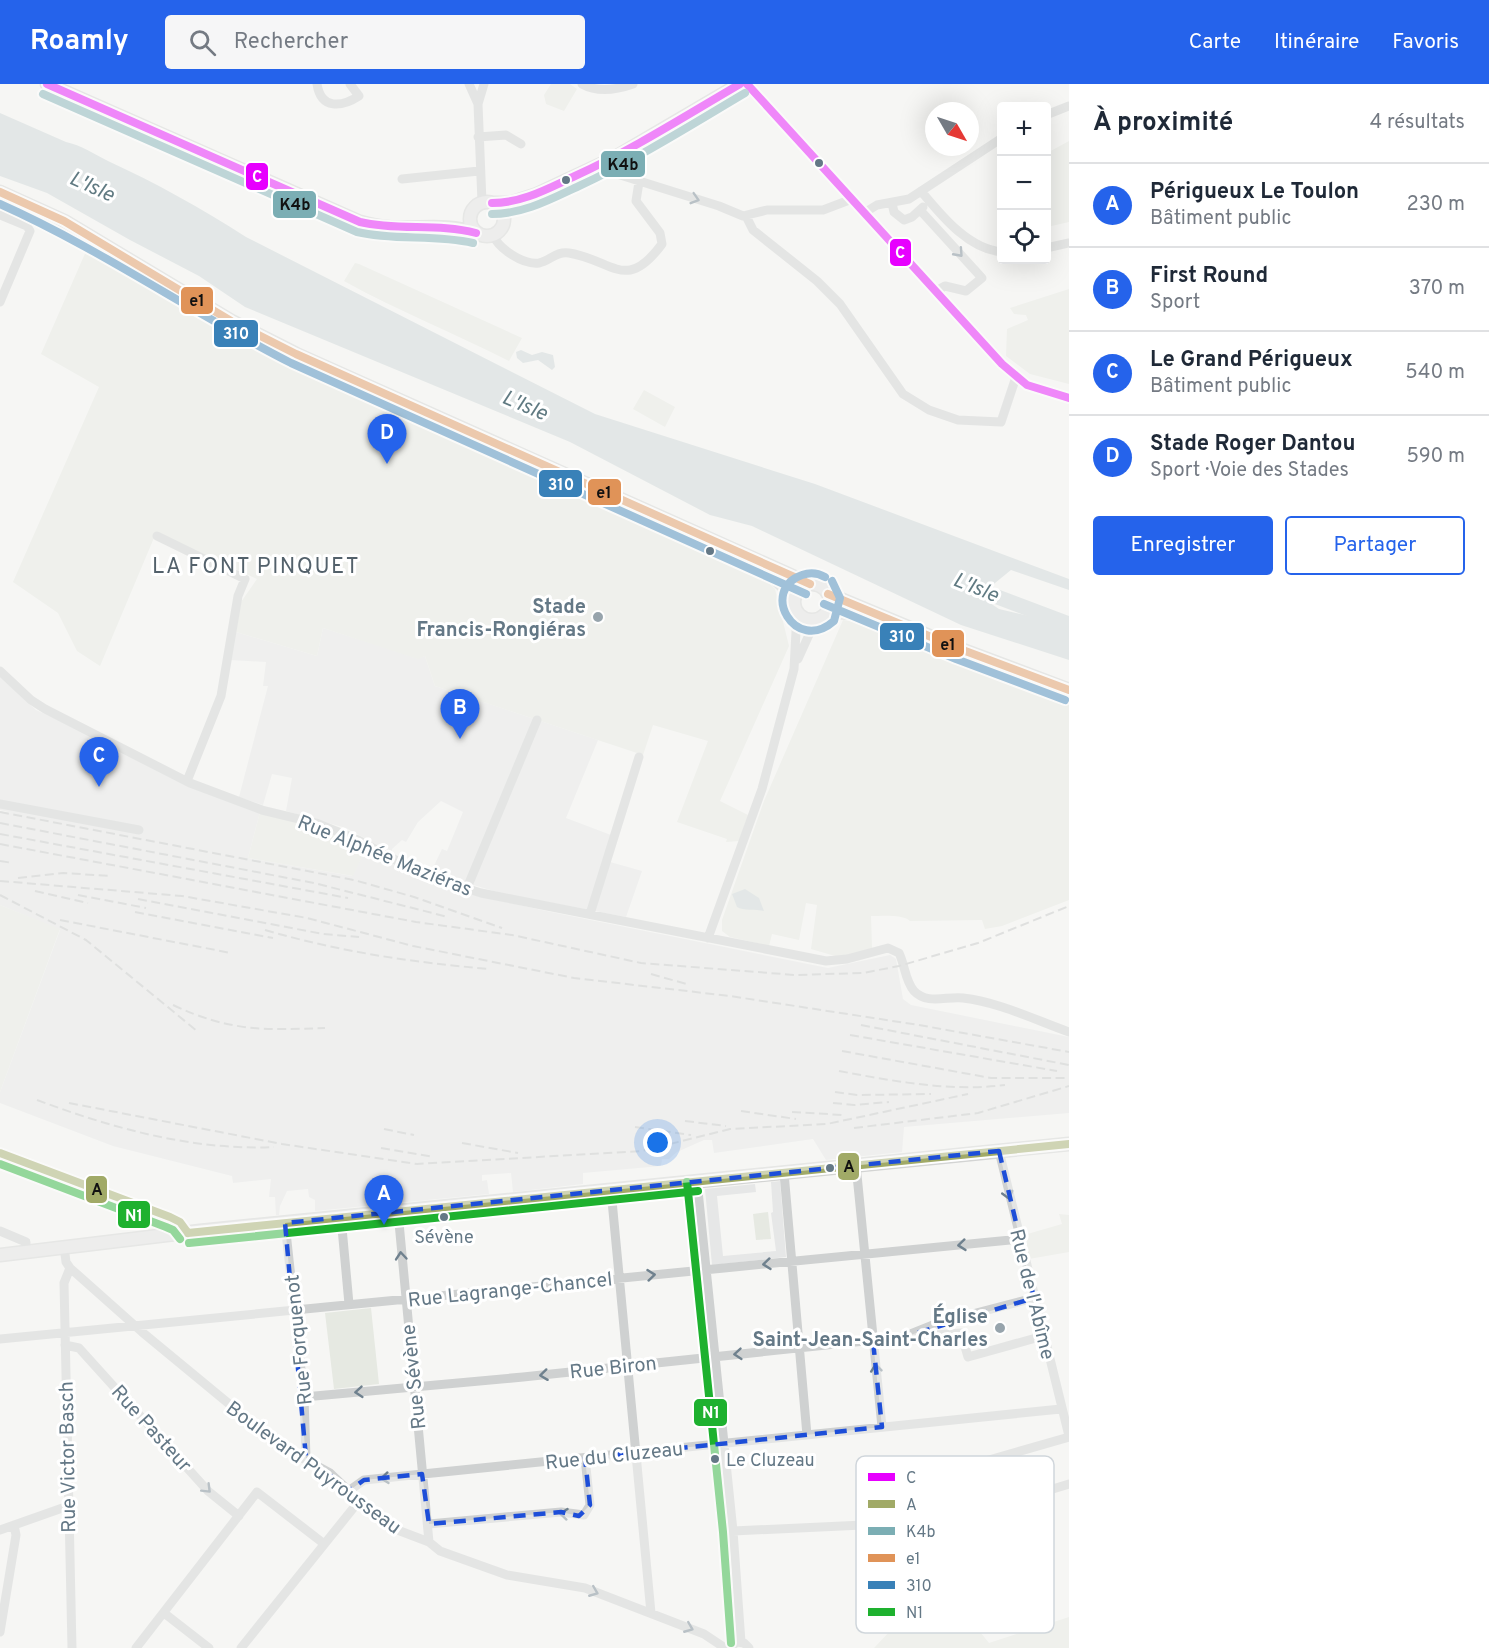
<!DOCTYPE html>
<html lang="fr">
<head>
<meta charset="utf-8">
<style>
	body { margin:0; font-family:Overpass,sans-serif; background:#f6f6f7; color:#1f2937 }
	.controls { position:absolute; right:18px; top:18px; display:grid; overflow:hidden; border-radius:6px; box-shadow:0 6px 24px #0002 }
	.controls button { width:54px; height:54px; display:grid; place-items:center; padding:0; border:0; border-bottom:2px solid #e0e1e3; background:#fff; color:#1f2937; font:30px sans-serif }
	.compass { position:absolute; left:925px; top:18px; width:54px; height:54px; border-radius:50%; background:#fff; box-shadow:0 6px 24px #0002; rotate:129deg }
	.you { position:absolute; left:658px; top:1059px; width:21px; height:21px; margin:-15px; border:4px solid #fff; border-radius:50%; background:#1a73e8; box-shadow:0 0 0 9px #1a73e833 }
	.badge { display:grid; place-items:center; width:39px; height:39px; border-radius:50%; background:#2563eb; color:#fff; font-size:20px; font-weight:700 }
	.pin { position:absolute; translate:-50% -50px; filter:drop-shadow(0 2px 3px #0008) }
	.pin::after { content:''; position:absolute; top:32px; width:21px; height:18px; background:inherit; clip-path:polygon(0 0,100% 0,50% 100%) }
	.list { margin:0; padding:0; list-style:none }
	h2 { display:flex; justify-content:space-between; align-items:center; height:78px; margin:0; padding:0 24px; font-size:26px }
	h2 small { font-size:20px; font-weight:400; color:#747a83 }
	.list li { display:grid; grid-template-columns:39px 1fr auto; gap:18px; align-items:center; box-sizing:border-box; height:84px; padding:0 24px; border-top:2px solid #e0e1e3 }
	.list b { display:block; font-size:22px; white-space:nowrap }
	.list p { margin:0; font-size:20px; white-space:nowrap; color:#747a83 }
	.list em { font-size:20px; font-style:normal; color:#747a83 }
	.actions { display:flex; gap:12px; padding:18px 24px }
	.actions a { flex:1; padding:14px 0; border:2px solid #2563eb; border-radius:6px; text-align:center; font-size:21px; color:#2563eb }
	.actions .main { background:#2563eb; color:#fff }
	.icon { flex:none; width:33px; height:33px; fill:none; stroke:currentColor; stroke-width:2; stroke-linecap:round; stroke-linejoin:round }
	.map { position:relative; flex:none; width:1069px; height:1564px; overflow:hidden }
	header { display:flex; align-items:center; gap:36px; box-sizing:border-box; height:84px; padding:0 30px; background:#2563eb; color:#fff }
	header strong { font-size:28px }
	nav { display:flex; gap:33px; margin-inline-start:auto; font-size:21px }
	.search { width:420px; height:54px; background:#f6f6f7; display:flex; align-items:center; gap:15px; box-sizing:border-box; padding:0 21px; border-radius:6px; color:#747a83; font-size:22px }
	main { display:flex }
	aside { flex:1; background:#fff }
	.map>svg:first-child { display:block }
</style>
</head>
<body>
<header>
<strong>Roamly</strong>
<div class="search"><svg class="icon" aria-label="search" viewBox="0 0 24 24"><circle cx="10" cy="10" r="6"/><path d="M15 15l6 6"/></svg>Rechercher</div>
<nav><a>Carte</a><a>Itinéraire</a><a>Favoris</a></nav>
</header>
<main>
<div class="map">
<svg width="1069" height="1564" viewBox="0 0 1069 1564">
	<rect width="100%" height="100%" fill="#f6f6f4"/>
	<path fill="#e6e7e7" d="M323,544L418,574L425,572L435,602L598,656L566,734L611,751L603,776L642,787L626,833L500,809L431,788L442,765L447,767L463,728L441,717L418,738L406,758L402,756L392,765V769L346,744L286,727L292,694L272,690L263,721L239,713L268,602H263L266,578L230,576L236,548L317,572Z
		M0,593L36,626L260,728L248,774L352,792L366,764L442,804L551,828L828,884L890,871L896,875L903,915L911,921L1069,953V1029L904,1043L902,1068L826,1076L813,1055L714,1069L712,1056H704L677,1068L669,1075H662L661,1082L583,1089V1100L513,1108L511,1089L482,1091V1097L487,1096L489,1110L315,1127V1116L309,1113L308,1105L287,1107L280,1122L279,1131H276L275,1113H269L271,1095L233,1099L232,1092L113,1062L0,1019V1008L60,846L0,821V727L12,729L0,726Z
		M780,1097L786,1173L712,1181L705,1105L755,1100L756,1108L717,1112L723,1172L776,1167L771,1129L773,1128L771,1098Z"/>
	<path fill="#e6e9e2" d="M551,0H570L577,5L564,27L546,20L544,11Z
		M1069,57V138L1047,143V69Z
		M87,165L213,238L760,490L775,505L789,562L720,717L748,731L739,757L726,758L727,755L677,738L708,657L653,641L643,671L435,602L425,572L418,575L323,544L317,572L236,548L241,518L257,495L156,449L100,582L77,567L58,529L13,498L99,303L41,270Z
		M355,179L359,180L522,254L509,277C454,249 398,227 344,197Z
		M1069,205V300L1030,290L1006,272L1007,245L1028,236L1026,231L1014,230L1010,224Z
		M644,306L675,323L665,343L633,325Z
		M843,536L863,539L915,558L1069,617V816L1002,842L985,845L982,836L910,837C903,830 882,832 871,832L872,864L842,874L811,865L817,821L806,819L799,856L772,850L769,862L730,853L722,847V836L764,717Z
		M260,728L314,742L366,764L353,792L248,774Z
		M0,821L60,845L0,1008Z
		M768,1128L771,1155L756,1156L753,1130Z
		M1059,1130L1069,1131V1168L1029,1175L1024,1151L1062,1140Z
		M371,1224L379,1300L334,1305L325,1229Z
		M957,1496L964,1528L989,1559L1069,1533V1564H874L891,1546L903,1542L944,1499Z"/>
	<path fill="#cdd6d7" d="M0,29L66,58C81,61 94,70 108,77C156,99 201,124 246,153L595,330L815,400L1069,495V506L1011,486L995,499L987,517L999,525L1038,534L1069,546V576L961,541L752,442L710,431L570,358L245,223L199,192L130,156L47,109L0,92Z
		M521,266L532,271L542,268L553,271L555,283L552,286L538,276L523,279L517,274L516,268Z
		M745,805L759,814L764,827C756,825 743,827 737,823L732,810Z"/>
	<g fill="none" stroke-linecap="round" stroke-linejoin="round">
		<path stroke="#cdd6d7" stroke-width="15" d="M971,503L1069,540"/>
		<defs>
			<path id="major" d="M47,0L360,138C403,151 436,136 476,149
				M0,108L64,137L231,237L296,270L810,500
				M470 135a17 17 0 1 1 34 0a17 17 0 1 1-34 0Z
				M0,118L49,138
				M492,119H510L535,111L614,74L740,0
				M766,485L786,504L793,519
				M794 518a18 18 0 1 1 36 0a18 18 0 1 1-36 0Z
				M828,510L960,565L1069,606
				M825,531L835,528L865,529
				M0,1171L200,1147L1069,1060"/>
		</defs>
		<use href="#major" stroke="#d3d4d3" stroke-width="15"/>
		<path stroke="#cfd1d1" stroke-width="9" d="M317,0C321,26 342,23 359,12L350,0
			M469,0L478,20
			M582,0C598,9 616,6 633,0
			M747,0L1002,280L1027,301L1069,314
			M1046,31L1069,22
			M478,53L506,51L521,60
			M593,86L601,85L719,122L743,132L767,126H823L852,115
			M402,95L479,87
			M921,107C941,131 968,165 1002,168
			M482,118L478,20L484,0
			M892,119L894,128L904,136L912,133L923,123
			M920,126L982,194L966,207L945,202L936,207
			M864,129L877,121L909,115L1002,54
			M0,131L27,142L30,147L0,218
			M746,132L753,146L817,197L840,220L903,310L929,326L958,336L1001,338L1016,293
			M493,151C499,165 523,181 539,179C550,177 556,167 569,169C613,176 626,209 662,160L660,149L636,117L639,98
			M1046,164L1069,159
			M157,452L245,495L238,512L221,612L187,697
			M798,575L813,542L821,534
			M0,587L31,616L45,625L190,699L262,726L316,739L358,756L424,791L481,809L826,877L847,875L888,864L899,869C905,881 905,897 914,907C927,921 947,912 963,914C999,918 1035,936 1069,948
			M0,720L139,746
			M467,804L537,636
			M590,830L639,673
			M708,854L762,705L794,585L797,529
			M999,1067L1069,1352
			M0,1069L170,1133L180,1138L188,1149
			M856,1081L882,1343
			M784,1089L807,1351
			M697,1097L733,1447L741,1558
			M611,1106L651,1529
			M398,1128L429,1458
			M341,1133L349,1220
			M285,1139L304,1313L306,1374
			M0,1147L26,1158V1164L21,1170
			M64,1162L66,1178L70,1184L142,1248L280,1362L330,1389L367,1424L400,1447L429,1458L440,1467L507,1491L585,1504L704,1550L725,1564
			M70,1184L64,1199L72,1564
			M920,1246L936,1251L961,1249L968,1273L1043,1252
			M0,1255L1020,1155
			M65,1261L79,1264L208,1407L239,1432
			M304,1313L523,1293L903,1253L938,1239L1034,1214
			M350,1406L364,1396L1061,1325
			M1013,1417L1069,1400
			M429,1440L561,1428L584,1431L590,1421L585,1374
			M0,1446L68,1422
			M733,1447L927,1438C957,1430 957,1401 975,1380L1069,1353
			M164,1529L209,1564
			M0,1548L16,1451L14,1441
			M136,1564L257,1408L323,1459
			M241,1564L359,1417
			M729,1564L737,1558L744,1559L749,1564"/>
		<use href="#major" stroke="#e2e2e3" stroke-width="12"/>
		<path stroke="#c4c6c6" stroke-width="2" stroke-dasharray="9 4.5" stroke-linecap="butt" d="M0,728L354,796L414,813L502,844
			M0,739L314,799L448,833
			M0,750L348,814
			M0,760L416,838L512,851L641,879L795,891L863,889L899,882L978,859L1069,822
			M0,777L13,779
			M18,794L63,789L111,792
			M0,797L182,812L307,834L413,862L574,894L730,912L919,941L1069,968
			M35,807L88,819
			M0,811L86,856L197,947
			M78,811L146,824
			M138,815L323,850L359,853
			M135,828L273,854
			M60,836L231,869
			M265,846C341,868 410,878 489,885
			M651,890L690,901
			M173,921C231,948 264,946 325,944
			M861,941L1069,981
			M850,951L1057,987
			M842,967L991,994H1069
			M839,987C893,997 950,1008 1005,1001
			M835,1008L857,1011L931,1010
			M37,1016C112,1044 194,1067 274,1063
			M69,1019L282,1060L417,1080L642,1067L730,1045L827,1040L968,1010
			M833,1019L854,1021L889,1018
			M741,1027L796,1035
			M792,1028L843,1031
			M685,1037L726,1042
			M635,1043L691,1051
			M854,1044L978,1029L1069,1002
			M384,1045L414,1051
			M462,1059L518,1069
			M381,1064L434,1073"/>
		<defs>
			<path id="bus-1" d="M47,0L360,138C398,147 438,139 476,149
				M747,0L1002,280L1027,301L1069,314
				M492,119C522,119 547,105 575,92C632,66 685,32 740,0"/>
			<path id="bus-2" d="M0,1069L170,1133L180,1138L188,1149
				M188,1149L1069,1060"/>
			<path id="bus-3" d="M43,10L357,148C395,157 435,150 473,159
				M492,130C524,130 551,115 579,102C637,75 691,41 745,9"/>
			<path id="bus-4" d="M0,108L64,137L231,237L296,270L810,500
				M828,510L960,565L1069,606"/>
			<path id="bus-5" d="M0,120C101,165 192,229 291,279L806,510
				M825,493C818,489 810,488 802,491C759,506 795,571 834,537L840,514L832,497
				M824,520L956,575L1065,616"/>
			<path id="bus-6" d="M0,1080L166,1143L173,1146L180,1155
				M687,1098L723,1448L731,1559
				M189,1159L698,1107"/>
		</defs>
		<use href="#bus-1" stroke="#fff" stroke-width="12"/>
		<use href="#bus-2" stroke="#fff" stroke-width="12"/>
		<use href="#bus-3" stroke="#fff" stroke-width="12"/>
		<use href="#bus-4" stroke="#fff" stroke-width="12"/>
		<use href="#bus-5" stroke="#fff" stroke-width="12"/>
		<use href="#bus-6" stroke="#fff" stroke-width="12"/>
		<use href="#bus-1" stroke="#e700ff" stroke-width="8"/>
		<use href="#bus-2" stroke="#a1aa67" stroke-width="8"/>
		<use href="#bus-3" stroke="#7baeb4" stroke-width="8"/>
		<use href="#bus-4" stroke="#e09358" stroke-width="8"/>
		<use href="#bus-5" stroke="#3981b8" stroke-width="8"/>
		<use href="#bus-6" stroke="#1eb12f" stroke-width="8"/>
	</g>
	<defs><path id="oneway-chevron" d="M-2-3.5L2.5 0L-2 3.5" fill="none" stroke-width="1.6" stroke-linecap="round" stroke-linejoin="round" transform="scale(1.5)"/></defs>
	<g stroke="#6f818e">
		<use href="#oneway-chevron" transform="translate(695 115) rotate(17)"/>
		<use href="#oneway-chevron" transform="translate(959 169) rotate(48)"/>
		<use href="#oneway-chevron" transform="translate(1008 1111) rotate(75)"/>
		<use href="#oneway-chevron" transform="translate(962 1161) rotate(174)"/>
		<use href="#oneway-chevron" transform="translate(401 1172) rotate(-95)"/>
		<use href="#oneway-chevron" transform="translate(767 1180) rotate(174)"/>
		<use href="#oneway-chevron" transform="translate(651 1191) rotate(-6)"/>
		<use href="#oneway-chevron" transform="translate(738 1270) rotate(175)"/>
		<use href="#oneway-chevron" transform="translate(876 1284) rotate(-96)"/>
		<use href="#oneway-chevron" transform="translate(544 1291) rotate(173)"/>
		<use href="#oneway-chevron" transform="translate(359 1308) rotate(175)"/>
		<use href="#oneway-chevron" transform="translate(385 1394) rotate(174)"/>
		<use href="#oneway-chevron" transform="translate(207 1405) rotate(45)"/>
		<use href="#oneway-chevron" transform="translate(564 1430) rotate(-174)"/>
		<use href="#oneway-chevron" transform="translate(594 1508) rotate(22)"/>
		<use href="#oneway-chevron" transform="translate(689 1544) rotate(22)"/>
	</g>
	<path d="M0 0H1069V1564H0ZM999,1067L1034,1214L903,1253L873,1257L882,1343L585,1374L590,1421L579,1432L561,1428L429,1440L422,1390L364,1396L350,1406L306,1374L285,1139Z" fill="#f6f6f4" fill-opacity=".55" fill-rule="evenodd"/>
	<path fill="none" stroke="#1d4ed8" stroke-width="4.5" stroke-dasharray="12 8" stroke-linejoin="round" d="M999,1067L1034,1214L903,1253L873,1257L882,1343L585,1374L590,1421L579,1432L561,1428L429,1440L422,1390L364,1396L350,1406L306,1374L285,1139Z"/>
	<g fill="#647886" stroke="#fff" stroke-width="2">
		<circle cx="819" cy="79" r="5"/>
		<circle cx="566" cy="96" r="5"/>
		<circle cx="710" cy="467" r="5"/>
		<circle cx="830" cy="1084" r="5"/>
		<circle cx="444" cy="1133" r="5"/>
		<circle cx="715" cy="1375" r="5"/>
	</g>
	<g fill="#97a4ac" stroke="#fff" stroke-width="2">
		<circle cx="598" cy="533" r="6"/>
		<circle cx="1000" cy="1244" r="6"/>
	</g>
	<g text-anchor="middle" stroke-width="6" stroke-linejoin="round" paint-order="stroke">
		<g font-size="18" fill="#647886" stroke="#fff">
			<text x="444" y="1159">Sévène</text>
			<text x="726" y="1382" text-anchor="start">Le Cluzeau</text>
		</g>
		<g font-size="20" font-weight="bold" fill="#647886" stroke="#fff" text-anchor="end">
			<text x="586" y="529">Stade<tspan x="586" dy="23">Francis-Rongiéras</tspan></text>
			<text x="988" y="1239">Église<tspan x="988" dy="23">Saint-Jean-Saint-Charles</tspan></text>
		</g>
		<g font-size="20" fill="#647886" stroke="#fff">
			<text transform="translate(385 771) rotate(22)" y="7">Rue Alphée Maziéras</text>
			<text transform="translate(510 1205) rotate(-6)" y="7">Rue Lagrange-Chancel</text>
			<text transform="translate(1033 1210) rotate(76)" y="7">Rue de l'Abîme</text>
			<text transform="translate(298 1256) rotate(-96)" y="7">Rue Forquenot</text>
			<text transform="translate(613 1283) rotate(-6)" y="7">Rue Biron</text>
			<text transform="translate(413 1293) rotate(-96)" y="7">Rue Sévène</text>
			<text transform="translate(152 1344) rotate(48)" y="7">Rue Pasteur</text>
			<text transform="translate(614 1371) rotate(-6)" y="7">Rue du Cluzeau</text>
			<text transform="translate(67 1373) rotate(-91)" y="7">Rue Victor Basch</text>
			<text transform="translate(314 1383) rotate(36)" y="7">Boulevard Puyrousseau</text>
		</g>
		<g font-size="21" font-style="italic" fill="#607a82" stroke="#fff">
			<text transform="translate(92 102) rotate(24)" y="7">L'Isle</text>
			<text transform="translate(525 321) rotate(23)" y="7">L'Isle</text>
			<text transform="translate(976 503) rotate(22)" y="7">L'Isle</text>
		</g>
		<g font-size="22" letter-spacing="1.5" fill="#53616b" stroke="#fff">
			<text x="256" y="489">LA FONT PINQUET</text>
		</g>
	</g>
	<rect x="856" y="1372" width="198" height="177" rx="9" fill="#fff" stroke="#d0d6db" stroke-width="1.5"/>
	<rect x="868" y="1389" width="27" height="8" fill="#e700ff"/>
	<rect x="868" y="1416" width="27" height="8" fill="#a1aa67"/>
	<rect x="868" y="1443" width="27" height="8" fill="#7baeb4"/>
	<rect x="868" y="1470" width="27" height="8" fill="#e09358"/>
	<rect x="868" y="1497" width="27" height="8" fill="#3981b8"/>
	<rect x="868" y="1524" width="27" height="8" fill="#1eb12f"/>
	<g font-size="16" fill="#647886">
		<text x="906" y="1399">C</text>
		<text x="906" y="1426">A</text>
		<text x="906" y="1453">K4b</text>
		<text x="906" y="1480">e1</text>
		<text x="906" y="1507">310</text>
		<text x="906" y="1534">N1</text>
	</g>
	<g stroke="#fff" stroke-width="2">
		<rect x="600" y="66" width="46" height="28" rx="6" fill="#7baeb4"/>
		<rect x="245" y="78" width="24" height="29" rx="6" fill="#e700ff"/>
		<rect x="272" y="106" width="45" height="29" rx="6" fill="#7baeb4"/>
		<rect x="889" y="154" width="23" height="29" rx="6" fill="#e700ff"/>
		<rect x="180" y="202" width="34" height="29" rx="6" fill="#e09358"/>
		<rect x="213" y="235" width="46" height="29" rx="6" fill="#3981b8"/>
		<rect x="538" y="385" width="45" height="29" rx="6" fill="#3981b8"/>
		<rect x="587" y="394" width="35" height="28" rx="6" fill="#e09358"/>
		<rect x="879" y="538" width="46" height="29" rx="6" fill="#3981b8"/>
		<rect x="931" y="545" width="34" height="29" rx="6" fill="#e09358"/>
		<rect x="837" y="1068" width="23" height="29" rx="6" fill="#a1aa67"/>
		<rect x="85" y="1091" width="23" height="29" rx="6" fill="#a1aa67"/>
		<rect x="117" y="1116" width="34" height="29" rx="6" fill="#1eb12f"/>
		<rect x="693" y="1314" width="35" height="29" rx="6" fill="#1eb12f"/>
	</g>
	<g font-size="16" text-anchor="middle" font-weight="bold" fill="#fff">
		<text x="257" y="98">C</text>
		<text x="900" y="174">C</text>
		<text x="236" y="255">310</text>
		<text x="561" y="406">310</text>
		<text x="902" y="558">310</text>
		<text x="134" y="1137">N1</text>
		<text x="711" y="1334">N1</text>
	</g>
	<g font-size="16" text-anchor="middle" font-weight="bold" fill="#111">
		<text x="623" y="86">K4b</text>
		<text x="295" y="126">K4b</text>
		<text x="197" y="222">e1</text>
		<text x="604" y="414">e1</text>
		<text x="948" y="566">e1</text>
		<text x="849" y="1088">A</text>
		<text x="97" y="1111">A</text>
	</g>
</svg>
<div class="controls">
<button>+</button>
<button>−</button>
<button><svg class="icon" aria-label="locate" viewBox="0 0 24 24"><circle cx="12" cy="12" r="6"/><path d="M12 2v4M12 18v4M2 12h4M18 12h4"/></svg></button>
</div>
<svg class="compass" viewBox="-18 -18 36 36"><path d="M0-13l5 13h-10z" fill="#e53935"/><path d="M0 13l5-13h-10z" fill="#747a83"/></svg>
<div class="you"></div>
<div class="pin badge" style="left:384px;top:1141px">A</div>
<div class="pin badge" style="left:460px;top:655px">B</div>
<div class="pin badge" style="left:99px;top:703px">C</div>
<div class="pin badge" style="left:387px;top:380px">D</div>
</div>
<aside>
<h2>À proximité<small>4 résultats</small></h2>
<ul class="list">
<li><span class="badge">A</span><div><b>Périgueux Le Toulon</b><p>Bâtiment public</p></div><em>230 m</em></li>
<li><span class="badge">B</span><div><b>First Round</b><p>Sport</p></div><em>370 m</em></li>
<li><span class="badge">C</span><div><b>Le Grand Périgueux</b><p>Bâtiment public</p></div><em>540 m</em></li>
<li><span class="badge">D</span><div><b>Stade Roger Dantou</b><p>Sport · Voie des Stades</p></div><em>590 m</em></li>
</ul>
<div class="actions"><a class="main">Enregistrer</a><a>Partager</a></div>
</aside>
</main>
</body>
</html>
